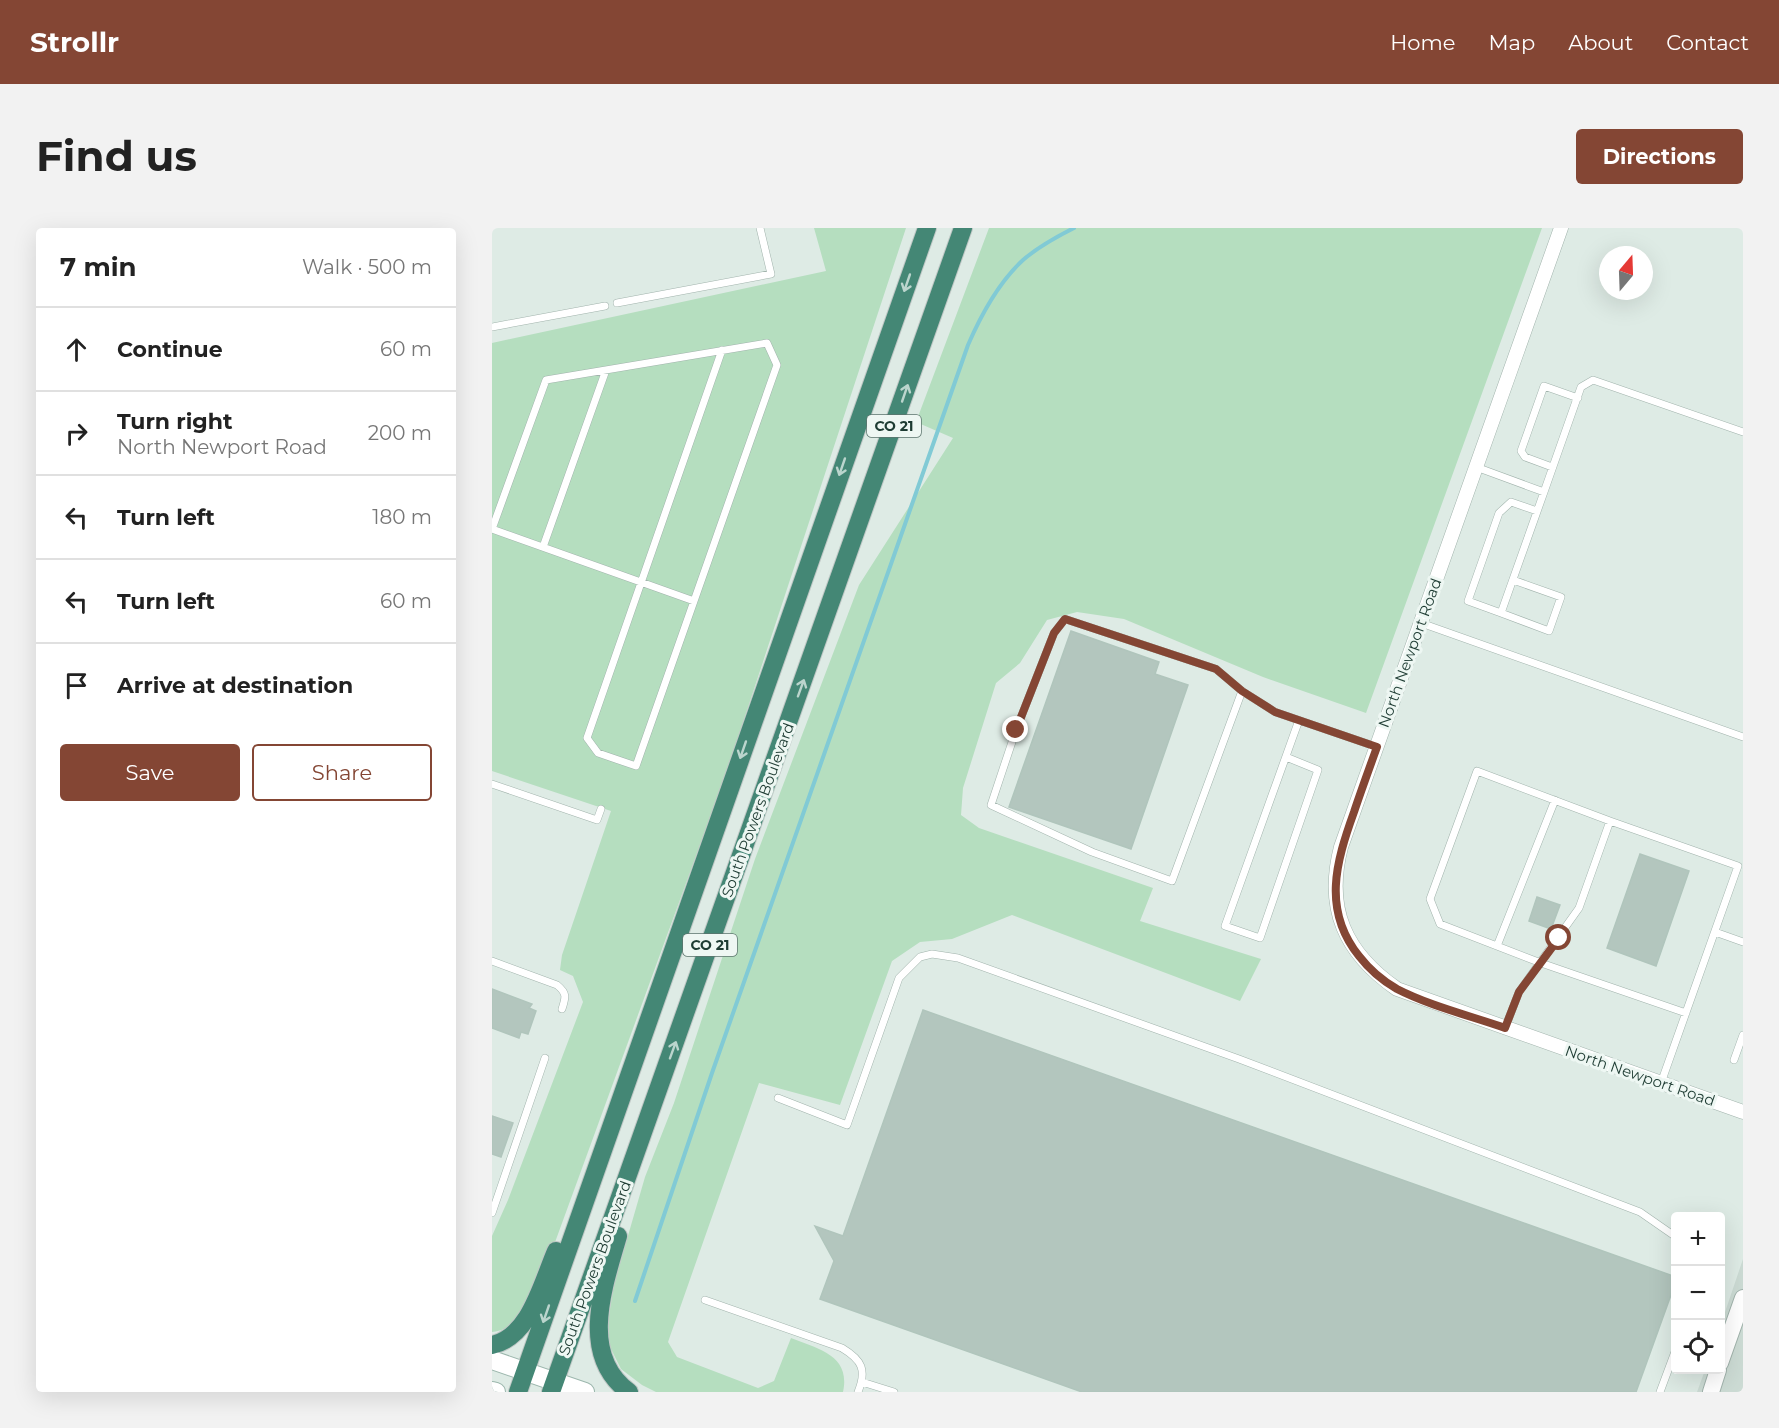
<!DOCTYPE html>
<html lang="en">
<head>
<meta charset="utf-8">
<style>
	body { margin:0; font-family:Montserrat,sans-serif; background:#f2f2f2; color:#222 }
	.controls { position:absolute; right:18px; bottom:18px; display:grid; overflow:hidden; border-radius:6px; box-shadow:0 6px 24px #0002 }
	.controls button { width:54px; height:54px; display:grid; place-items:center; padding:0; border:0; border-bottom:2px solid #e0e0e0; background:#fff; color:#222; font:30px sans-serif }
	.compass { position:absolute; left:1107px; top:18px; width:54px; height:54px; border-radius:50%; background:#fff; box-shadow:0 6px 24px #0002; rotate:19deg }
	.stop { position:absolute; width:18px; height:18px; margin:-14px; border:4px solid #844634; border-radius:50%; background:#fff }
	.stop.end { background:#844634; border-color:#fff; box-shadow:0 2px 6px #0008 }
	.list { margin:0; padding:0; list-style:none }
	h2 { display:flex; justify-content:space-between; align-items:center; height:78px; margin:0; padding:0 24px; font-size:26px }
	h2 small { font-size:20px; font-weight:400; color:#767676 }
	.list li { display:grid; grid-template-columns:39px 1fr auto; gap:18px; align-items:center; box-sizing:border-box; height:84px; padding:0 24px; border-top:2px solid #e0e0e0 }
	.list b { display:block; font-size:22px; white-space:nowrap }
	.list p { margin:0; font-size:20px; white-space:nowrap; color:#767676 }
	.list em { font-size:20px; font-style:normal; color:#767676 }
	.actions { display:flex; gap:12px; padding:18px 24px }
	.actions a { flex:1; padding:14px 0; border:2px solid #844634; border-radius:6px; text-align:center; font-size:21px; color:#844634 }
	.actions .main { background:#844634; color:#fff }
	.icon { flex:none; width:33px; height:33px; fill:none; stroke:currentColor; stroke-width:2; stroke-linecap:round; stroke-linejoin:round }
	.map { position:relative; flex:none; width:1251px; height:1164px; overflow:hidden; border-radius:6px }
	header { display:flex; align-items:center; gap:36px; box-sizing:border-box; height:84px; padding:0 30px; background:#844634; color:#fff }
	header strong { font-size:28px }
	nav { display:flex; gap:33px; margin-inline-start:auto; font-size:21px }
	.intro { display:flex; align-items:center; justify-content:space-between; box-sizing:border-box; height:144px; padding:0 36px }
	h1 { margin:0; font-size:42px }
	.button { padding:15px 27px; border-radius:6px; background:#844634; color:#fff; font-size:21px; font-weight:700 }
	main { display:flex; gap:36px; padding:0 36px }
	aside { flex:1; background:#fff; border-radius:6px; box-shadow:0 6px 24px #0002 }
	.map>svg:first-child { display:block }
</style>
</head>
<body>
<header>
<strong>Strollr</strong>
<nav><a>Home</a><a>Map</a><a>About</a><a>Contact</a></nav>
</header>
<div class="intro"><h1>Find us</h1><a class="button">Directions</a></div>
<main>
<aside>
<h2>7 min<small>Walk · 500 m</small></h2>
<ul class="list">
<li><svg class="icon" aria-label="ahead" viewBox="0 0 24 24"><path d="M12 20V5M6 11l6-6 6 6"/></svg><div><b>Continue</b></div><em>60 m</em></li>
<li><svg class="icon" aria-label="right" viewBox="0 0 24 24"><path d="M7 20v-9h11M14 6l5 5-5 5"/></svg><div><b>Turn right</b><p>North Newport Road</p></div><em>200 m</em></li>
<li><svg class="icon" aria-label="left" viewBox="0 0 24 24"><path d="M17 20v-9H6M10 6l-5 5 5 5"/></svg><div><b>Turn left</b></div><em>180 m</em></li>
<li><svg class="icon" aria-label="left" viewBox="0 0 24 24"><path d="M17 20v-9H6M10 6l-5 5 5 5"/></svg><div><b>Turn left</b></div><em>60 m</em></li>
<li><svg class="icon" aria-label="arrive" viewBox="0 0 24 24"><path d="M6 21V4h12l-3 4 3 4H6"/></svg><div><b>Arrive at destination</b></div></li>
</ul>
<div class="actions"><a class="main">Save</a><a>Share</a></div>
</aside>
<div class="map">
<svg width="1251" height="1164" viewBox="0 0 1251 1164">
	<rect width="100%" height="100%" fill="#deebe5"/>
	<path fill="#ccdbd4" d="M1251,1031V1164H1205L1213,1142H1228L1229,1096Z"/>
	<path fill="#b5debf" d="M322,0H414L235,543L58,1028C47,1053 32,1102 0,1104V1008L16,972L91,774L81,748L68,742L70,727L119,583L0,543V115L334,43Z
		M497,0H1050L874,485L771,449L632,391L585,384L555,392L528,435L504,455L471,560L469,587L487,600L661,660L648,693L769,731L748,773L520,687L460,711L428,714L400,733L348,877L267,855L176,1114L185,1129L266,1160L282,1153L299,1110C326,1121 359,1127 351,1164H164L150,1157L129,1141L117,1117L115,1100L122,1056L153,949L182,875L263,631L367,357L461,210L424,194Z"/>
	<g fill="none" stroke-linecap="round" stroke-linejoin="round">
		<path stroke="#81cad5" stroke-width="4" d="M143,1073L220,845L476,117C489,87 506,55 531,32C546,19 564,9 582,0"/>
	</g>
	<path fill="#b3c6be" stroke="#b0c5bc" stroke-width="1.5" d="M579,403L667,434L663,446L696,457L639,621L517,579Z
		M1148,626L1197,643L1164,738L1115,720Z
		M1045,669L1068,677L1059,701L1037,693Z
		M0,761L40,776L37,780L44,783L36,806L29,804L27,810L0,800Z
		M431,782L1184,1049V1053L1144,1164H590L328,1071L342,1033L323,998L351,1008Z
		M0,888L21,895L9,929L0,926Z"/>
	<g fill="none" stroke-linecap="round" stroke-linejoin="round">
		<defs>
			<path id="service" d="M125,75L279,46L268,0
				M0,99L113,78
				M984,239L1052,264L1089,159L1101,152L1251,204
				M1060,239L1033,229L1029,223L1052,158L1086,170
				M0,301L54,152L275,115L285,137L144,538L106,525L95,510L230,122
				M0,301L202,373
				M51,319L114,142
				M1021,352L1069,369L1057,403L1009,385L1052,264
				M1009,385L976,373L1007,285L1019,274L1045,283
				M929,395L1251,509
				M750,463L680,653L600,624L499,577L524,502L562,405L573,391L724,441L750,463L783,484L885,519
				M794,529L826,542L768,710L733,698L807,492
				M0,556L105,592L109,581
				M1118,593L985,543L938,671L948,696L1049,735L1194,785
				M1223,704L1251,714
				M1005,718L1063,572
				M0,733L65,757C75,765 74,769 70,781
				M1013,800L1027,764L1087,680L1118,593L1246,638L1169,855
				M1242,832L1251,807
				M286,870L355,897L407,750L428,729L440,726L466,730L747,831L1148,984L1184,1009
				M0,985L53,830
				M213,1072L350,1120C370,1132 375,1142 366,1164
				M370,1154L402,1164
				M1168,1164L1184,1121"/>
			<path id="minor" d="M1069,0L849,619C833,681 853,725 905,761L1251,884"/>
			<path id="tertiary" d="M1228,1135L1251,1070
				M1219,1164L1226,1142"/>
			<path id="secondary" d="M0,1132L93,1164
				M0,1163L4,1164"/>
			<path id="trunk" d="M126,1008C112,1057 86,1127 137,1164
				M0,1117C38,1109 50,1055 64,1023
				M26,1164L435,0
				M59,1164L471,0"/>
		</defs>
		<use href="#service" stroke="#a1b3ac" stroke-width="8"/>
		<use href="#minor" stroke="#a1b3ac" stroke-width="15"/>
		<use href="#tertiary" stroke="#a1b3ac" stroke-width="18"/>
		<use href="#secondary" stroke="#9cb7ad" stroke-width="20"/>
		<use href="#trunk" stroke="#c0c8c6" stroke-width="20"/>
		<use href="#service" stroke="#fff" stroke-width="7"/>
		<use href="#minor" stroke="#fff" stroke-width="14"/>
		<use href="#tertiary" stroke="#fff" stroke-width="16"/>
		<use href="#secondary" stroke="#fff" stroke-width="18"/>
		<use href="#trunk" stroke="#448775" stroke-width="18"/>
	</g>
	<defs><path id="oneway-shaft" d="M-6 0H5M1.5-3L5.5 0L1.5 3" fill="none" stroke-width="1.6" stroke-linecap="round" stroke-linejoin="round" transform="scale(1.5)"/></defs>
	<g stroke="#bbd5cd">
		<use href="#oneway-shaft" transform="translate(415 55) rotate(109)"/>
		<use href="#oneway-shaft" transform="translate(413 165) rotate(-71)"/>
		<use href="#oneway-shaft" transform="translate(350 239) rotate(109)"/>
		<use href="#oneway-shaft" transform="translate(309 460) rotate(-70)"/>
		<use href="#oneway-shaft" transform="translate(251 522) rotate(109)"/>
		<use href="#oneway-shaft" transform="translate(181 822) rotate(-70)"/>
		<use href="#oneway-shaft" transform="translate(54 1086) rotate(109)"/>
	</g>
	<g fill="none" stroke-linecap="round" stroke-linejoin="round">
		<path stroke="#844634" stroke-width="8" d="M524,502L562,405L573,391L724,441L750,463L783,484L885,519C877,541 869,563 862,584C844,634 830,682 867,728C877,741 891,753 905,761C938,778 979,788 1013,800L1027,764L1067,710"/>
	</g>
	<g text-anchor="middle" stroke-width="6" stroke-linejoin="round" paint-order="stroke">
		<g fill="#eef7f3" stroke="#5c746d" stroke-width="1.5">
			<rect x="375" y="187" width="54" height="22" rx="4.5"/>
			<rect x="191" y="706" width="54" height="22" rx="4.5"/>
		</g>
		<g font-size="14" font-weight="bold" fill="#1e3c33">
			<text x="402" y="203">CO 21</text>
			<text x="218" y="722">CO 21</text>
		</g>
		<g font-size="15" fill="#1e3c33" stroke="#eef7f3">
			<text transform="translate(918 425) rotate(-70)" y="5">North Newport Road</text>
			<text transform="translate(266 582) rotate(-70)" y="5">South Powers Boulevard</text>
			<text transform="translate(1148 848) rotate(19)" y="5">North Newport Road</text>
			<text transform="translate(103 1040) rotate(-70)" y="5">South Powers Boulevard</text>
		</g>
	</g>
</svg>
<div class="controls">
<button>+</button>
<button>−</button>
<button><svg class="icon" aria-label="locate" viewBox="0 0 24 24"><circle cx="12" cy="12" r="6"/><path d="M12 2v4M12 18v4M2 12h4M18 12h4"/></svg></button>
</div>
<svg class="compass" viewBox="-18 -18 36 36"><path d="M0-13l5 13h-10z" fill="#e53935"/><path d="M0 13l5-13h-10z" fill="#767676"/></svg>
<div class="stop" style="left:1067px;top:710px"></div>
<div class="stop end" style="left:524px;top:502px"></div>
</div>
</main>
</body>
</html>
